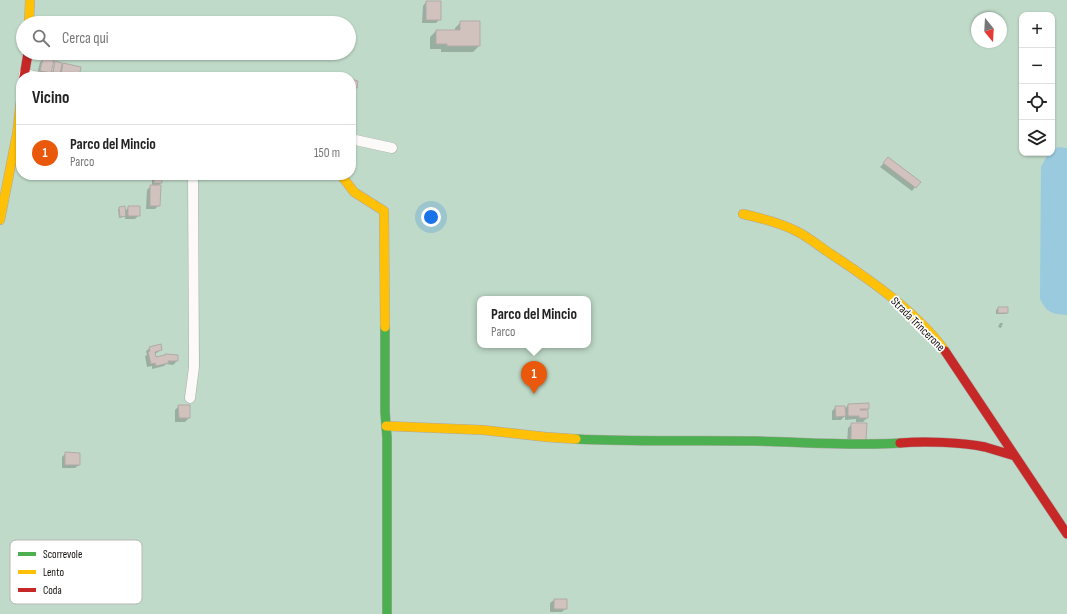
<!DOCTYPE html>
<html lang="it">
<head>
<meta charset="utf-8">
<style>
	body { margin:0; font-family:"Sofia Sans Condensed",sans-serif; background:#f2f2f2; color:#222 }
	.controls { position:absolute; right:12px; top:12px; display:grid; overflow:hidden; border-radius:8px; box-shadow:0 1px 3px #0004 }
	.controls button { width:36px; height:36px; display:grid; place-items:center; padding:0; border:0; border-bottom:1px solid #e0e0e0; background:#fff; color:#222; font:20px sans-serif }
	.compass { position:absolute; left:971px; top:12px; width:36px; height:36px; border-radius:50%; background:#fff; box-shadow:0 1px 3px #0004; rotate:162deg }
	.you { position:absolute; left:431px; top:217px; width:14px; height:14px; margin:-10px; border:3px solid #fff; border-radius:50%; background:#1a73e8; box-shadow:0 0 0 6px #1a73e833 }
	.badge { display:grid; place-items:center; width:26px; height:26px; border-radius:50%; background:#ea580c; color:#fff; font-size:13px; font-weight:700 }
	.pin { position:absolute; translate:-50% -33px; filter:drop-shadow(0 1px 2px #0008) }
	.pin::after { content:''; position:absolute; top:21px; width:14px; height:12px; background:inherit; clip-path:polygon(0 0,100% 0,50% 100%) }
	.popup { position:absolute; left:477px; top:296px; width:114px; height:52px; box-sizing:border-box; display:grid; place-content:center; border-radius:8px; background:#fff; filter:drop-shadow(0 1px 3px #0005); font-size:13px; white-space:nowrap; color:#767676 }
	.popup b { font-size:15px; color:#222 }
	.popup::after { content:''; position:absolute; left:50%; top:100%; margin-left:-8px; border:8px solid transparent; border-top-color:#fff }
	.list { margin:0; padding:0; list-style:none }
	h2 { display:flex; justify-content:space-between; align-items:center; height:52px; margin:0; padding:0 16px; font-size:17px }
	h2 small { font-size:13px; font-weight:400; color:#767676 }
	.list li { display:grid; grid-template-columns:26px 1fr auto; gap:12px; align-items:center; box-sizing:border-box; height:56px; padding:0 16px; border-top:1px solid #e0e0e0 }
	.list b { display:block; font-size:15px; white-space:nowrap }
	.list p { margin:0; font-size:13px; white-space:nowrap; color:#767676 }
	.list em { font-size:13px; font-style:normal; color:#767676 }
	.icon { flex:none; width:22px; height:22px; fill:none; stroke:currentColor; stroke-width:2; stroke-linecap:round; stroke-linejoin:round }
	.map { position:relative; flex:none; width:1067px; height:614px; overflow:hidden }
	.search { position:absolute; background:#fff; box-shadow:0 1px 3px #0004; left:16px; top:16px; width:340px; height:44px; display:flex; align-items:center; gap:10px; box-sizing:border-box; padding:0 14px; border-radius:22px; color:#767676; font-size:15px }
	.panel { position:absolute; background:#fff; box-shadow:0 1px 3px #0004; left:16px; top:72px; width:340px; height:108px; border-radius:16px }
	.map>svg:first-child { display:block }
</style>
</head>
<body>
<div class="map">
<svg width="1067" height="614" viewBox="0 0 1067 614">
	<rect width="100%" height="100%" fill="#e5ddda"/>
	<path fill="#bfdac8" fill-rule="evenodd" d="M0,0H1067V614H0ZM1022,15H1052V153H1022ZM977,18H1001V42H977ZM23,23H349V53H23ZM21,77H351V175H21ZM480,299H588V345H480Z"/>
	<path fill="#99cade" d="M1058,147L1067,148V315C1052,314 1047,313 1040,299L1041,167L1047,156Z"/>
	<path fill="#0003" d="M426,2L440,19L436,23H422L423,6Z
		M461,22H479V46L473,52H441V49H430V37L436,31H455V28Z
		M44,59L50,73L46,76L37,74L40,62Z
		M56,62L60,68L63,64L80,67L78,77H58L52,75L54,64Z
		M351,80L356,87L352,91H351Z
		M885,162L915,187L912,191L880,167Z
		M154,178L161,183L158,186L159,205L155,209H146L147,190L151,186H152V180Z
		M129,207L139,215L135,219H125V216L123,217L119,218L118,209L120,208L125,211Z
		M998,308L1007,313L1005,314H996V310Z
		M1000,323H1003L1001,328L998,327Z
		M150,348L161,350L155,354L156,359L163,357L165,355H177V361L173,365L166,364L164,366L152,369V366L147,367L145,356L147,355L146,351Z
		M848,405L868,409L865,411L867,418L863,422H856V419L845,420V416L841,420H832V411L836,407L845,409Z
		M179,406L189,418L185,422H175V410Z
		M852,424H866L847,443L848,428Z
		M66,453L79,465L75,468H62V457Z
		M108,556L124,570L120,574H106V578L102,582H97V567L100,563H105V560Z
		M554,600L566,608L562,612H550V603Z"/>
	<path fill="#d2c2bd" stroke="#b1aaa8" d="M426,1H441V20H426Z
		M53,17L70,19L69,23H52Z
		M460,21H480V46H447V44H436V30H460Z
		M43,58L54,60L51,73L40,71Z
		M55,61L62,63L60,75L53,73Z
		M63,63L81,67L79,77L61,75Z
		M351,79L358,81L357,88L351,87Z
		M888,157L921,182L916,188L883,163Z
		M154,177H162V183H154Z
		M150,185H161L160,206H150Z
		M125,206L126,216L120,217L119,207Z
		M128,206H140V216H128Z
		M998,307H1008V313H998Z
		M161,344L162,350L155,352L156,357L165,355V354L178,355V361H168L169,363L156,366L155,363L151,364L148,352L150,351L149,347Z
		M869,403V409H860V410H868V418H859V416H848V404Z
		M178,405H190V418H179Z
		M835,406H845L846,416L836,417Z
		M851,423H867L866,440H851Z
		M65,452L80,453V465H65Z
		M108,555H125V571H108Z
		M100,562H106L107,578L101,579Z
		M554,599H567V609H554Z"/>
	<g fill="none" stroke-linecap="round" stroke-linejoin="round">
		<defs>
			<path id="street" d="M24,74L39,77
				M351,139L392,148
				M190,398L194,367L193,175"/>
			<path id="fast" d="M385,327V412L387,438V614
				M576,439C635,442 695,440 755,441C803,442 851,446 900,443"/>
			<path id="slow" d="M29,23L30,0
				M341,175L354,192L384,211L385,327
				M743,214C761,218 781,223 798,232C810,238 820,247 831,254C869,279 918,313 945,351
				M0,220L17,134L21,100
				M386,426L483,430L546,437L576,439"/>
			<path id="jam" d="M24,77L28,53
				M945,351L1067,534
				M900,443C923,441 962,442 985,447C995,450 1005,453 1015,456"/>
		</defs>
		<use href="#street" stroke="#aca7a4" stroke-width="11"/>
		<use href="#fast" stroke="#aca7a4" stroke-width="10"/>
		<use href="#slow" stroke="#aca7a4" stroke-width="10"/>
		<use href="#jam" stroke="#aca7a4" stroke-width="10"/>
		<use href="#street" stroke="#fbfaf9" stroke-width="10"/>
		<use href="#fast" stroke="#4caf50" stroke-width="9"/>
		<use href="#slow" stroke="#ffc107" stroke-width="9"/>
		<use href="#jam" stroke="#c62828" stroke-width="9"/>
	</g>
	<g text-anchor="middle" stroke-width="3.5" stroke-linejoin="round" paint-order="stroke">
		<g font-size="12" fill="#130e0c" stroke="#fff">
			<text transform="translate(918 324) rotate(45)" y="4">Strada Trincerone</text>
		</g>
	</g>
	<rect x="10" y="540" width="132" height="64" rx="6" fill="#fff" stroke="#b8b7b6" stroke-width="1"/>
	<rect x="18" y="552" width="18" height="4" fill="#4caf50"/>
	<rect x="18" y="570" width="18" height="4" fill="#ffc107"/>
	<rect x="18" y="588" width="18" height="4" fill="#c62828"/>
	<g font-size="11" fill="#130e0c">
		<text x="43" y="558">Scorrevole</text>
		<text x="43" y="576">Lento</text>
		<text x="43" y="594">Coda</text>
	</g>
</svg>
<div class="controls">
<button>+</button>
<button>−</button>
<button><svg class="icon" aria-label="locate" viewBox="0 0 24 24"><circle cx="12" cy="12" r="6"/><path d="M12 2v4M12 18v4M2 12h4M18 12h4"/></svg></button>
<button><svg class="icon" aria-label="layers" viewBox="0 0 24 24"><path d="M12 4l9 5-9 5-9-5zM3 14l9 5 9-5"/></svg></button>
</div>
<svg class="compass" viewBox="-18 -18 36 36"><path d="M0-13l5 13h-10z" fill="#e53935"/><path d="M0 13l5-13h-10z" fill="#767676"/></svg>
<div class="you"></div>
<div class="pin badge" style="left:534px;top:394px">1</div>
<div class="popup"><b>Parco del Mincio</b>Parco</div>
<div class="search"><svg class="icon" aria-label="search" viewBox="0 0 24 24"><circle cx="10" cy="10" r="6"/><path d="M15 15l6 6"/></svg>Cerca qui</div>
<section class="panel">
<h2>Vicino<small></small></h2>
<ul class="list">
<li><span class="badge">1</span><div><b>Parco del Mincio</b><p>Parco</p></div><em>150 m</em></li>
</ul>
</section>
</div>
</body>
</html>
